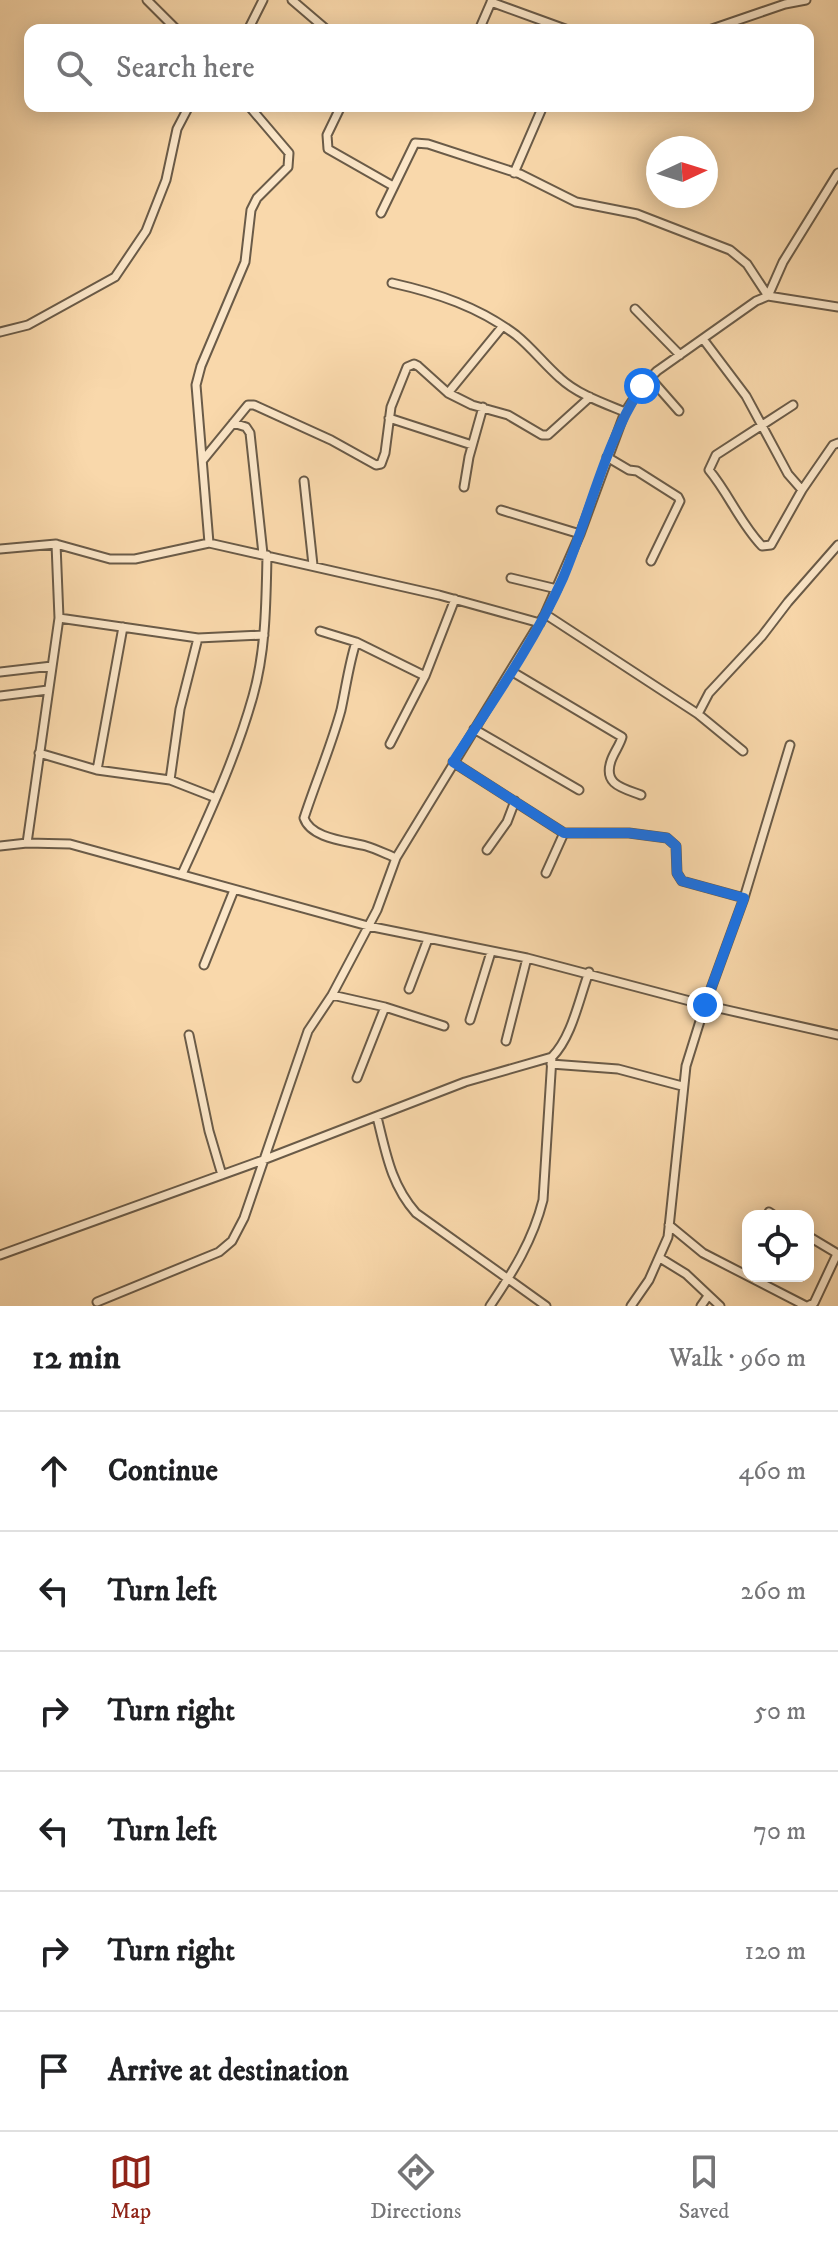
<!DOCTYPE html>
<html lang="en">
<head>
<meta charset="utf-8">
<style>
	body { margin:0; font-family:"IM FELL DW Pica",serif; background:#f2f2f2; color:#202124 }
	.controls { position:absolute; right:24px; bottom:24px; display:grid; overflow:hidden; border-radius:16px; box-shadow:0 4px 20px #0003 }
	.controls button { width:72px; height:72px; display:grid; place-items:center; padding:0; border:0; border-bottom:2px solid #e0e0e0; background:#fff; color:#202124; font:40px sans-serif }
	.compass { position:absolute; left:646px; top:136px; width:72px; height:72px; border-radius:50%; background:#fff; box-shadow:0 4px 20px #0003; rotate:86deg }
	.stop { position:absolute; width:24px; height:24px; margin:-18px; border:6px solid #1a73e8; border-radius:50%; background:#fff }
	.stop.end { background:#1a73e8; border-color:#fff; box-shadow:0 2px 8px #0008 }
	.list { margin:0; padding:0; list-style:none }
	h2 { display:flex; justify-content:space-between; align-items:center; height:104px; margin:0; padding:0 32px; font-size:34px }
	h2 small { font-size:26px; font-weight:400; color:#757577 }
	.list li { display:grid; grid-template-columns:52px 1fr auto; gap:24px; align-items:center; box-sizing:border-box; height:120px; padding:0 32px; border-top:2px solid #e0e0e0 }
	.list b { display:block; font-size:30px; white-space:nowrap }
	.list em { font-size:26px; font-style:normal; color:#757577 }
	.icon { flex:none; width:44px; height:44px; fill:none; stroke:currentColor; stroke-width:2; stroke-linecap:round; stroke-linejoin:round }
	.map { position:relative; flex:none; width:838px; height:1306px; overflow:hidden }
	.search { position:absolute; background:#fff; box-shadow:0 4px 20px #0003; left:24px; right:24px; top:24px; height:88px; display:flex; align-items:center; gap:20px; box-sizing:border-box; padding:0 28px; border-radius:16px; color:#757577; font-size:30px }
	.sheet { height:824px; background:#fff }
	nav { display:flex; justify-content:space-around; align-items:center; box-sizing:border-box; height:112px; border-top:2px solid #e0e0e0; background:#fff; font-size:22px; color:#757577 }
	nav a { display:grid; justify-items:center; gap:4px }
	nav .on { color:#8f2418 }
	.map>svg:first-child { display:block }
</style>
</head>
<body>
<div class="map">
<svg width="838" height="1306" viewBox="0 0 838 1306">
	<rect width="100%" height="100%" fill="#f9d8ab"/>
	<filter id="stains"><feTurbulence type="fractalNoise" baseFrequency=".0025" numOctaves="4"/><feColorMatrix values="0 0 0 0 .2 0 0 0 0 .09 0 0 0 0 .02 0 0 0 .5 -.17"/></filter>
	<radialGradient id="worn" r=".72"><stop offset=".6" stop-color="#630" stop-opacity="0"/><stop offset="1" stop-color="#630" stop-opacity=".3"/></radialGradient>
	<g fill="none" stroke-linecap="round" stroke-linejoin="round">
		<defs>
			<path id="minor" d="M147,0L177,30
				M292,0L327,30
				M491,2L568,30
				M248,30L263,0
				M479,30L492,0
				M709,30L785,4L806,0
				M341,106L327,135L328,149L393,186
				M514,173L543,106
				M381,213L415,143L428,144L520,174L576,202L637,214L730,250L747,264L768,296
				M392,283C437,293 479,307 516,335C532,348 544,364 560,378C577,394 603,403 625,412
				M768,296L783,262L838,173
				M635,309L680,355
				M502,327L448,393L472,405L508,415L542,435H548L590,397
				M0,332L28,325L115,277L146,231L166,180L177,129L189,106
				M703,339L746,396L788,474L802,490
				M650,378L679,411
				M793,405L716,455L709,470C729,494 740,523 762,546L771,545L802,490L833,445L838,443
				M389,418L472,445
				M233,423L246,427L250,433L263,554
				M607,457L629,470L637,471L678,497L680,501L651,561
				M203,460L248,405H254L331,440L376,465L381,464L385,453L391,407L407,367L414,364L418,366L448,393
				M304,481L313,565
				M464,487L469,457L483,407
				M501,510L580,534
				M209,543L196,385L201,366L245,262L251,210L257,198L288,167L289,153L249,106
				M0,549L56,544L110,559H135L209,543L439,595L540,623
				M511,578L557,589
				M545,614L698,714L743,751
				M59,618L198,638L264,635
				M320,631L356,642L425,676
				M356,642C349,664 346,687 341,710C331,747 316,781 304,818C311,839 348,841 366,846C376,849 386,854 396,858
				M511,671L622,737C620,745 614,752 611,761C603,785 623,788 641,795
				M0,672L52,666
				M0,696L48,690
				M698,714L709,693L762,636L788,602L838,545
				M474,729L579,790
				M390,744L425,676L455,599
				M39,753L97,770L170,780L216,798
				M453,762L564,833H629L667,838L676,846L677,873L682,881L744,898
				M97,770L123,627
				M170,780L180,709L198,638
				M27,843L59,618L56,544
				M0,846L27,843L70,844L368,926L527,958L705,1005L838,1035
				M487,850L507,822L515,801
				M546,873L564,833
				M182,874C208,817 236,757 253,696C266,650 266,602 267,555
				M204,965L234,890
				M409,989L428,939
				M332,995L385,1007L444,1026
				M470,1020L491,952
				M189,1035L209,1131L222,1175
				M506,1041L527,958
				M551,1064L618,1069L682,1086
				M357,1078L385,1007
				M377,1117C386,1153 391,1185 416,1213L546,1306
				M769,1212L775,1216
				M669,1225L703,1253L806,1306
				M808,1236L838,1254
				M0,1255L263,1160L465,1082L552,1057C572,1037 579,999 589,972
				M660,1258L686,1274L720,1306
				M97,1302L219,1252L232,1241L244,1218L308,1031L332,995L377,910L396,858L545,614L580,534L625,412L642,386L657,371L756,301L768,296L838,307
				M490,1306C513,1272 533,1240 543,1200L552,1057
				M631,1306L649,1280L668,1237L686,1066L705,1005L744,898L790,745
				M701,1306L708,1296
				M808,1306L814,1303L837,1254"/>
		</defs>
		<use href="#minor" stroke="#6a5b48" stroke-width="11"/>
		<use href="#minor" stroke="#fbe6c8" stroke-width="7"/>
	</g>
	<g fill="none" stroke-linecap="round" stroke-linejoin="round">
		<path stroke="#1a73e8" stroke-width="10" d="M642,386C604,444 590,514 563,578C534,643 492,702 453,762L564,833H629L667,838L676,846L677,873L682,881L744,898L705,1005"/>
	</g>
	<rect width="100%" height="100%" filter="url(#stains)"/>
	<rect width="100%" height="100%" fill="url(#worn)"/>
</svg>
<div class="controls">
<button><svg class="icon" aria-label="locate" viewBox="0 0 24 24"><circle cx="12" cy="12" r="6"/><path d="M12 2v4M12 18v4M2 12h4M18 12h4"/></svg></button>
</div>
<svg class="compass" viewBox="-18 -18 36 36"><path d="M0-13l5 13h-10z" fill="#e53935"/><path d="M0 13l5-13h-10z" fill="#757577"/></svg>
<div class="stop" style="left:642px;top:386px"></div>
<div class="stop end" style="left:705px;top:1005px"></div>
<div class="search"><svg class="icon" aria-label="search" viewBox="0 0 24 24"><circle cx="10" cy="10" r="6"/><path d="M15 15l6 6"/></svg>Search here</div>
</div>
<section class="sheet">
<h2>12 min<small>Walk · 960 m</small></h2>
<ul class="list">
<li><svg class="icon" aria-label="ahead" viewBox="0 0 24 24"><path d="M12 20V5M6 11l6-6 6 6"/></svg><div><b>Continue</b></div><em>460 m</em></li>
<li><svg class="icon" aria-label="left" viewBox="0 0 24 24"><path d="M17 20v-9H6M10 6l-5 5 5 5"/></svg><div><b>Turn left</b></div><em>260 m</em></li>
<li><svg class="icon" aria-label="right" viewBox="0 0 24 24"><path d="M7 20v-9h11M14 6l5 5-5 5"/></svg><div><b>Turn right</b></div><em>50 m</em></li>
<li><svg class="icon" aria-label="left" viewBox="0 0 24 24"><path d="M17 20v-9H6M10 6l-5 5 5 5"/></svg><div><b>Turn left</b></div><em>70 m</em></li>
<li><svg class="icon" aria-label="right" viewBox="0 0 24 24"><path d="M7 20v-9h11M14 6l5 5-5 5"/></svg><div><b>Turn right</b></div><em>120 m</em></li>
<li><svg class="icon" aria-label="arrive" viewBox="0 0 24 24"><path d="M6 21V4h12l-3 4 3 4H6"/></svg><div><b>Arrive at destination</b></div></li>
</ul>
</section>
<nav>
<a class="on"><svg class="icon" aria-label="map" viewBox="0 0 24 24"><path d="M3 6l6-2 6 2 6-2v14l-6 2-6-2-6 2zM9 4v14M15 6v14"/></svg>Map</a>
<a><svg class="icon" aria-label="directions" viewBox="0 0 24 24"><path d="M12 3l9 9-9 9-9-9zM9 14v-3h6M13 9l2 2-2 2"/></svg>Directions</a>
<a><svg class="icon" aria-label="saved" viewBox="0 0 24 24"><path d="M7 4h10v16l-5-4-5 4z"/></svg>Saved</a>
</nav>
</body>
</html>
